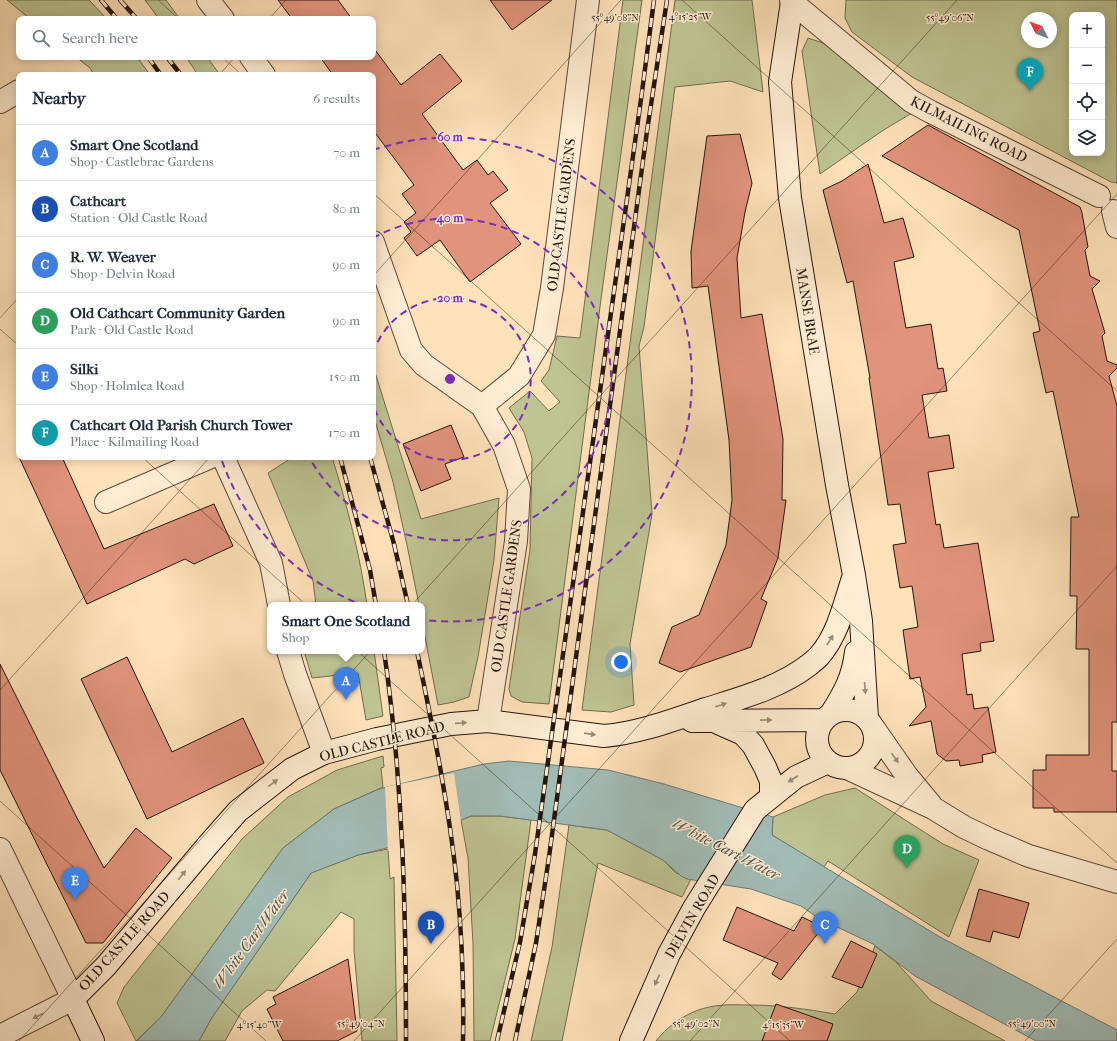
<!DOCTYPE html>
<html lang="en">
<head>
<meta charset="utf-8">
<style>
	body { margin:0; font-family:"IM FELL French Canon",serif; background:#f6f6f7; color:#1f2937 }
	.controls { position:absolute; right:12px; top:12px; display:grid; overflow:hidden; border-radius:8px; box-shadow:0 2px 10px #0003 }
	.controls button { width:36px; height:36px; display:grid; place-items:center; padding:0; border:0; border-bottom:1px solid #e0e1e3; background:#fff; color:#1f2937; font:20px sans-serif }
	.compass { position:absolute; left:1021px; top:12px; width:36px; height:36px; border-radius:50%; background:#fff; box-shadow:0 2px 10px #0003; rotate:312deg }
	.you { position:absolute; left:621px; top:662px; width:14px; height:14px; margin:-10px; border:3px solid #fff; border-radius:50%; background:#1a73e8; box-shadow:0 0 0 6px #1a73e833 }
	.badge { display:grid; place-items:center; width:26px; height:26px; border-radius:50%; background:#b45309; color:#fff; font-size:13px; font-weight:700 }
	.pin { position:absolute; translate:-50% -33px; filter:drop-shadow(0 1px 2px #0008) }
	.pin::after { content:''; position:absolute; top:21px; width:14px; height:12px; background:inherit; clip-path:polygon(0 0,100% 0,50% 100%) }
	.popup { position:absolute; left:267px; top:602px; width:158px; height:52px; box-sizing:border-box; display:grid; place-content:center; border-radius:8px; background:#fff; filter:drop-shadow(0 1px 3px #0005); font-size:13px; white-space:nowrap; color:#747a83 }
	.popup b { font-size:15px; color:#1f2937 }
	.popup::after { content:''; position:absolute; left:50%; top:100%; margin-left:-8px; border:8px solid transparent; border-top-color:#fff }
	.list { margin:0; padding:0; list-style:none }
	h2 { display:flex; justify-content:space-between; align-items:center; height:52px; margin:0; padding:0 16px; font-size:17px }
	h2 small { font-size:13px; font-weight:400; color:#747a83 }
	.list li { display:grid; grid-template-columns:26px 1fr auto; gap:12px; align-items:center; box-sizing:border-box; height:56px; padding:0 16px; border-top:1px solid #e0e1e3 }
	.list b { display:block; font-size:15px; white-space:nowrap }
	.list p { margin:0; font-size:13px; white-space:nowrap; color:#747a83 }
	.list em { font-size:13px; font-style:normal; color:#747a83 }
	.icon { flex:none; width:22px; height:22px; fill:none; stroke:currentColor; stroke-width:2; stroke-linecap:round; stroke-linejoin:round }
	.map { position:relative; flex:none; width:1117px; height:1041px; overflow:hidden }
	.search { position:absolute; background:#fff; box-shadow:0 2px 10px #0003; left:16px; top:16px; width:360px; height:44px; display:flex; align-items:center; gap:10px; box-sizing:border-box; padding:0 14px; border-radius:8px; color:#747a83; font-size:15px }
	.panel { position:absolute; background:#fff; box-shadow:0 2px 10px #0003; left:16px; top:72px; width:360px; height:388px; border-radius:8px }
	.map>svg:first-child { display:block }
</style>
</head>
<body>
<div class="map">
<svg width="1117" height="1041" viewBox="0 0 1117 1041">
	<rect width="100%" height="100%" fill="#ffe2ba"/>
	<filter id="stains"><feTurbulence type="fractalNoise" baseFrequency=".005" numOctaves="4"/><feColorMatrix values="0 0 0 0 .2 0 0 0 0 .09 0 0 0 0 .02 0 0 0 .5 -.17"/></filter>
	<radialGradient id="worn" r=".72"><stop offset=".6" stop-color="#630" stop-opacity="0"/><stop offset="1" stop-color="#630" stop-opacity=".3"/></radialGradient>
	<path fill="#bec492" stroke="#726c50" fill-rule="evenodd" d="M7,0H89L107,19H30Z
		M145,0H166L180,19H159Z
		M623,0H642L601,299L549,704L522,702L511,696L509,689L530,550L532,458L524,432L509,408L530,391L549,411L560,402L541,381L549,370L557,336L580,338Z
		M675,0H752L763,92L730,81L675,87L644,327L639,346L652,514L630,644L634,705L611,712L582,710Z
		M846,0H1117V183L1111,182L912,77L852,32L845,18ZM1072,15H1102V153H1072ZM1027,18H1051V42H1027Z
		M808,38L829,45L912,113L882,131L820,174L802,51Z
		M76,57H137L150,75H94L90,68Z
		M186,57H207L220,75H198Z
		M373,366L421,519L499,498L494,560L478,657L469,697L454,702L438,705L422,621V605H419L407,545L393,482L373,414Z
		M293,457H332C347,505 360,555 367,605H316L313,581L268,473Z
		M304,651H374L383,716L366,720L358,673L312,678Z
		M383,756L384,767L381,768L383,787L334,809L283,848L161,1017L136,1041L117,1003L124,987L242,839L288,797L337,770Z
		M855,788L943,844L979,860L949,937L828,861L824,867L772,835L773,817L825,795Z
		M471,816H500L531,820L515,939L490,1041H474L473,943L468,858L461,820Z
		M569,825L607,830L663,860L676,873L691,879L682,897L598,863L562,1041H531L552,947Z
		M388,849L390,879L394,877L397,1041H362L354,950V919L341,912L275,991L267,990L242,1011L225,1041H199L211,1019L311,873L358,855Z
		M875,946L896,962L931,1001L1005,1041H656C670,1023 692,1009 715,1006C726,1004 738,1005 749,1005C778,1005 806,1009 835,1014L857,992Z"/>
	<path fill="#a1bcb6" stroke="#6f7973" d="M509,761L608,770L664,784L773,817L772,835L940,937L1117,1030V1041H1036L915,976L873,944L818,918L801,906L751,889L687,879L681,876L663,860L607,830L500,816H471L411,842L358,855L311,873L211,1019L199,1041H137L161,1017L283,848L334,809L379,789L484,764Z"/>
	<path fill="#ffe2ba" d="M454,773L461,822L439,833L412,844L388,851L385,787Z"/>
	<path fill="#e1937c" stroke="#25150e" d="M278,0H338L352,19H292Z
		M490,0H552L512,30Z
		M373,47L401,85L440,54L462,81L422,114L463,170L477,160L488,175L493,171L508,190L490,203L521,244L470,282L440,240L417,256L404,238L411,232L404,222L416,213L402,194L414,185L373,130V75H333L320,57H373Z
		M928,125L1080,207L1082,213L1088,247L1085,250L1090,276L1100,281L1092,289L1105,333L1102,336L1107,361L1117,365V368L1109,376L1117,406V722H1112V771H1117V812H1054V808H1033V770H1046V755H1089V649H1076L1077,596H1070L1071,517H1079L1053,391L1046,393L1043,379L1033,333L1040,331L1019,230L882,156Z
		M740,134L752,183L745,212L737,258L741,318L762,314L783,439L782,500H786L778,558L761,599L767,602L751,647L680,672L659,663L672,627L699,615L726,545L732,500L729,440L708,286L692,288L691,251L707,136Z
		M868,164L884,223L903,218L914,257L894,262L906,328L931,324L938,369L943,368L947,391L922,395L929,438L949,435L954,468L928,472L936,525L940,524L944,548L978,543L994,641L980,643L981,651L962,654L967,695L972,694L974,709L988,707L996,752L982,755L983,762L960,766L959,760L946,761L937,754L931,721L909,726L926,707L920,677L910,679L903,630L918,627L912,586L900,588L893,545L906,543L900,504L888,505L869,378H870L853,281L847,283L823,190L842,181Z
		M451,425L464,457L445,464L451,479L421,491L403,444Z
		M19,457H62L104,549L214,504L233,546L194,564L185,559L87,604Z
		M127,657L172,752L243,718L264,763L147,819L81,679Z
		M0,664L76,816L104,868L136,828L172,858L103,943H86L0,770Z
		M979,889L1029,903L1019,938L993,931L990,942L966,936Z
		M737,907L794,931L802,917L823,927L781,980L772,974L778,963L723,940Z
		M851,941L877,954L862,988L832,977Z
		M348,959L357,1031L337,1041H283L267,1009L276,1004L273,997Z
		M776,1004L833,1024L827,1041H762Z"/>
	<g fill="none" stroke-linecap="round" stroke-linejoin="round">
		<defs>
			<path id="minor" d="M208,0L223,19
				M791,0L792,2L911,101L931,112L1099,196
				M251,57L264,75
				M0,102L19,91
				M1113,211L1117,227
				M373,242L411,350L424,365L482,406L504,445L519,489L516,541L488,721
				M482,406L519,376L544,335L552,288L588,0
				M223,457L271,563L279,605
				M106,502L211,457
				M288,651L295,674L324,753
				M0,1036L73,999"/>
			<path id="tertiary" d="M873,727L907,776L931,805
				M847,768L933,808L964,827L989,839L1029,856L1117,882
				M0,849L73,999"/>
			<path id="secondary" d="M794,0L792,2L780,82L790,198L837,485L854,575L861,621L867,718
				M817 739a29 29 0 1 1 58 0a29 29 0 1 1-58 0Z
				M831,714C845,692 853,677 856,652
				M692,721L824,720
				M718,723L743,734L753,745L765,767L771,781V796
				M93,1041L73,999L106,966L208,845L238,811L292,769L324,753L377,739L451,724L488,721L604,736C639,733 673,720 706,709C741,698 779,688 809,665C812,662 817,659 820,655C839,633 845,601 854,575
				M631,1041L669,954L694,908L755,810L796,777L828,762"/>
		</defs>
		<use href="#minor" stroke="#5c4839" stroke-width="24"/>
		<use href="#tertiary" stroke="#5c4839" stroke-width="24"/>
		<use href="#secondary" stroke="#25150e" stroke-width="24"/>
		<use href="#minor" stroke="#ffecd2" stroke-width="22"/>
		<use href="#tertiary" stroke="#ffecd2" stroke-width="22"/>
		<use href="#secondary" stroke="#ffecd2" stroke-width="22"/>
		<defs>
			<path id="rail" d="M101,0L117,19
				M120,0L137,19
				M148,57L161,75
				M167,57L181,75
				M340,457L370,570L376,605
				M370,457L394,544L408,605
				M384,651C403,780 406,911 406,1041
				M417,651C433,728 449,806 457,884C462,936 464,989 463,1041
				M497,1041L520,942L535,854L642,92L654,0
				M515,1041L536,943L549,857L647,131L667,0"/>
		</defs>
		<use href="#rail" stroke="#25150e" stroke-width="4.5"/>
		<use href="#rail" stroke="#ffecd2" stroke-width="3" stroke-dasharray="9" stroke-linecap="butt"/>
	</g>
	<defs><path id="oneway-solid" d="M-6-.8H1V-3.2L6.5 0L1 3.2V.8H-6Z"/></defs>
	<g fill="#9d8b7a">
		<use href="#oneway-solid" transform="translate(830 640) rotate(-57)"/>
		<use href="#oneway-solid" transform="translate(865 688) rotate(86)"/>
		<use href="#oneway-solid" transform="translate(721 705) rotate(-18)"/>
		<use href="#oneway-solid" transform="translate(766 720) rotate(-1)"/>
		<use href="#oneway-solid" transform="translate(461 723) rotate(-4)"/>
		<use href="#oneway-solid" transform="translate(590 734) rotate(8)"/>
		<use href="#oneway-solid" transform="translate(895 758) rotate(55)"/>
		<use href="#oneway-solid" transform="translate(793 779) rotate(147)"/>
		<use href="#oneway-solid" transform="translate(273 783) rotate(-37)"/>
		<use href="#oneway-solid" transform="translate(182 875) rotate(-51)"/>
		<use href="#oneway-solid" transform="translate(657 980) rotate(115)"/>
		<use href="#oneway-solid" transform="translate(38 1016) rotate(153)"/>
	</g>
	<path fill="none" stroke="#25150e" stroke-width="1" stroke-opacity="0.45" d="M158,0L179,19M682,0L1117,391M269,19L286,0M222,57L242,75M219,75L235,57M373,193L1117,863M373,276L621,0M0,318L19,297M0,329L19,346M142,457L790,1041M0,690L210,457M0,801L266,1041M19,1041L957,0M354,1041L1117,194M690,1041L1117,566M1025,1041L1117,939"/>
	<g fill="none" stroke="#7b2cbf" stroke-width="2" stroke-dasharray="7 5">
		<path d="M373 353A81 81 0 1 1 373 405"/>
		<path d="M373 238A161 161 0 1 1 309 457"/>
		<path d="M373 150A242 242 0 1 1 221 458"/>
	</g>
	<g text-anchor="middle" stroke-width="3" stroke-linejoin="round" paint-order="stroke">
		<g font-size="14" fill="#25150e" stroke="#ffecd2">
			<text transform="translate(969 129) rotate(27)" y="5">KILMAILING ROAD</text>
			<text transform="translate(561 215) rotate(-83)" y="5">OLD CASTLE GARDENS</text>
			<text transform="translate(808 311) rotate(81)" y="5">MANSE BRAE</text>
			<text transform="translate(506 596) rotate(-82)" y="5">OLD CASTLE GARDENS</text>
			<text transform="translate(382 741) rotate(-14)" y="5">OLD CASTLE ROAD</text>
			<text transform="translate(692 916) rotate(-60)" y="5">DELVIN ROAD</text>
			<text transform="translate(124 941) rotate(-48)" y="5">OLD CASTLE ROAD</text>
		</g>
		<g font-size="15" font-style="italic" fill="#504f49" stroke="#ffecd2">
			<text transform="translate(726 849) rotate(27)" y="5">White Cart Water</text>
			<text transform="translate(251 939) rotate(-54)" y="5">White Cart Water</text>
		</g>
	</g>
	<g font-size="10" text-anchor="middle" fill="#25150e" stroke="#ffecd2" stroke-width="3" stroke-linejoin="round" paint-order="stroke">
		<text x="690" y="20">4°15'25"W</text>
		<text x="950" y="21">55°49'06"N</text>
		<text x="615" y="21">55°49'08"N</text>
		<text x="361" y="1027">55°49'04"N</text>
		<text x="696" y="1027">55°49'02"N</text>
		<text x="1032" y="1027">55°49'00"N</text>
		<text x="259" y="1028">4°15'40"W</text>
		<text x="783" y="1028">4°15'35"W</text>
	</g>
	<circle cx="450" cy="379" r="6" fill="#7b2cbf" stroke="#ffecd2" stroke-width="2"/>
	<g font-size="12" text-anchor="middle" font-weight="bold" fill="#7b2cbf" stroke="#ffecd2" stroke-width="3" stroke-linejoin="round" paint-order="stroke">
		<text x="450" y="141">60 m</text>
		<text x="450" y="222">40 m</text>
		<text x="450" y="302">20 m</text>
	</g>
	<rect width="100%" height="100%" filter="url(#stains)"/>
	<rect width="100%" height="100%" fill="url(#worn)"/>
</svg>
<div class="controls">
<button>+</button>
<button>−</button>
<button><svg class="icon" aria-label="locate" viewBox="0 0 24 24"><circle cx="12" cy="12" r="6"/><path d="M12 2v4M12 18v4M2 12h4M18 12h4"/></svg></button>
<button><svg class="icon" aria-label="layers" viewBox="0 0 24 24"><path d="M12 4l9 5-9 5-9-5zM3 14l9 5 9-5"/></svg></button>
</div>
<svg class="compass" viewBox="-18 -18 36 36"><path d="M0-13l5 13h-10z" fill="#e53935"/><path d="M0 13l5-13h-10z" fill="#747a83"/></svg>
<div class="you"></div>
<div class="pin badge" style="left:346px;top:700px;background:#3f7fe0">A</div>
<div class="popup"><b>Smart One Scotland</b>Shop</div>
<div class="pin badge" style="left:431px;top:944px;background:#1a4fb4">B</div>
<div class="pin badge" style="left:825px;top:944px;background:#3f7fe0">C</div>
<div class="pin badge" style="left:907px;top:868px;background:#2e9e5b">D</div>
<div class="pin badge" style="left:75px;top:900px;background:#3f7fe0">E</div>
<div class="pin badge" style="left:1030px;top:91px;background:#0f9aa8">F</div>
<div class="search"><svg class="icon" aria-label="search" viewBox="0 0 24 24"><circle cx="10" cy="10" r="6"/><path d="M15 15l6 6"/></svg>Search here</div>
<section class="panel">
<h2>Nearby<small>6 results</small></h2>
<ul class="list">
<li><span class="badge" style="background:#3f7fe0">A</span><div><b>Smart One Scotland</b><p>Shop · Castlebrae Gardens</p></div><em>70 m</em></li>
<li><span class="badge" style="background:#1a4fb4">B</span><div><b>Cathcart</b><p>Station · Old Castle Road</p></div><em>80 m</em></li>
<li><span class="badge" style="background:#3f7fe0">C</span><div><b>R. W. Weaver</b><p>Shop · Delvin Road</p></div><em>90 m</em></li>
<li><span class="badge" style="background:#2e9e5b">D</span><div><b>Old Cathcart Community Garden</b><p>Park · Old Castle Road</p></div><em>90 m</em></li>
<li><span class="badge" style="background:#3f7fe0">E</span><div><b>Silki</b><p>Shop · Holmlea Road</p></div><em>150 m</em></li>
<li><span class="badge" style="background:#0f9aa8">F</span><div><b>Cathcart Old Parish Church Tower</b><p>Place · Kilmailing Road</p></div><em>170 m</em></li>
</ul>
</section>
</div>
</body>
</html>
